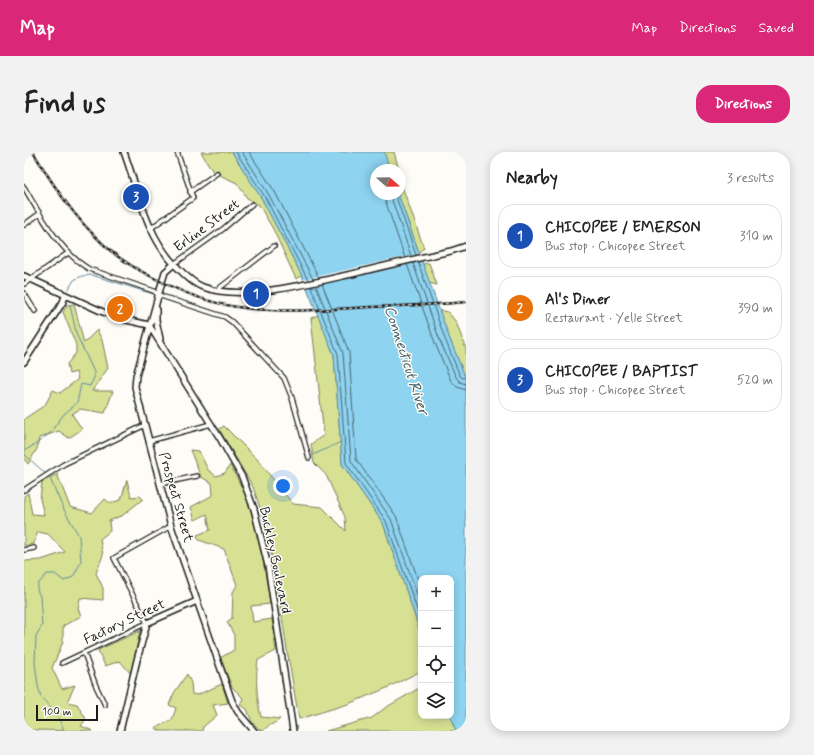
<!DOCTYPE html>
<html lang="en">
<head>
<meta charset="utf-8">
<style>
	body { margin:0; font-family:Mynerve,sans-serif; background:#f2f2f2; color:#222 }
	.controls { position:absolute; right:12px; bottom:12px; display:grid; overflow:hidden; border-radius:8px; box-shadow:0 2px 10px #0003 }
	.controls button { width:36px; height:36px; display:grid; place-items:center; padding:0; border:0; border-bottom:1px solid #e0e0e0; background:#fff; color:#222; font:20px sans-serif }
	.compass { position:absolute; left:346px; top:12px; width:36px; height:36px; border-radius:50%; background:#fff; box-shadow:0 2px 10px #0003; rotate:110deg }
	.scale { position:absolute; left:12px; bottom:10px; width:62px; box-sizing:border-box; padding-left:4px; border:2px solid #1c1c1c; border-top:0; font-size:11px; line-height:14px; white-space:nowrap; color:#1c1c1c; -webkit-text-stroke:3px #fdfcf7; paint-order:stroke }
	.you { position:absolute; left:259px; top:334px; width:14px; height:14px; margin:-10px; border:3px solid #fff; border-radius:50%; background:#1a73e8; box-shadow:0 0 0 6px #1a73e833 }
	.badge { display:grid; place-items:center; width:26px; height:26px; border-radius:50%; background:#db2777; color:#fff; font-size:13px; font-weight:700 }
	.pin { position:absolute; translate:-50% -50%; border:2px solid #fff; box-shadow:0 1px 4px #0006 }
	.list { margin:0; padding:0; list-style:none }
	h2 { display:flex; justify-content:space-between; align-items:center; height:52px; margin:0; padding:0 16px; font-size:17px }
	h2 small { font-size:13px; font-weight:400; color:#767676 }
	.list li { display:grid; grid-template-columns:26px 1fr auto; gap:12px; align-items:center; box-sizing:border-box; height:64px; margin:0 8px 8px; padding:0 8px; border:1px solid #e0e0e0; border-radius:16px }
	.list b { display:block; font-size:15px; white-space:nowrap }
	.list p { margin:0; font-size:13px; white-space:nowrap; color:#767676 }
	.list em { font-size:13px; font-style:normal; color:#767676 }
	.icon { flex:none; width:22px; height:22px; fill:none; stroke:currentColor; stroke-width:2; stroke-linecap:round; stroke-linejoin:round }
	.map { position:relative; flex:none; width:442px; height:579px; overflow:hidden; border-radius:16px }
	header { display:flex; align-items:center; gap:24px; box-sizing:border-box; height:56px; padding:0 20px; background:#db2777; color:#fff }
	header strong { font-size:19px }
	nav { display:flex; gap:22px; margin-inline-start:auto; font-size:14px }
	.intro { display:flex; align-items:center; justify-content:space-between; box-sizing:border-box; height:96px; padding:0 24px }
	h1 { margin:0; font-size:28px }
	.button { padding:10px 18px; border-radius:16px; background:#db2777; color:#fff; font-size:14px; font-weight:700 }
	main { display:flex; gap:24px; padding:0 24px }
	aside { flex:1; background:#fff; border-radius:16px; box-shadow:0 2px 10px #0003 }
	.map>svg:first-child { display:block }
</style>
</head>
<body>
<header>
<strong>Map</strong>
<nav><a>Map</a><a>Directions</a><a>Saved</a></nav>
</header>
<div class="intro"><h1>Find us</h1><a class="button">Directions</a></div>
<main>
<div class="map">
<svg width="442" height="579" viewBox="0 0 442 579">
	<rect width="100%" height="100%" fill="#fdfcf7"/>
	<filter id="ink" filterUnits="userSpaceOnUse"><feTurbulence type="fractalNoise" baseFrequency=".025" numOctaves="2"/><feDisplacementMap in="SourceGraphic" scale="8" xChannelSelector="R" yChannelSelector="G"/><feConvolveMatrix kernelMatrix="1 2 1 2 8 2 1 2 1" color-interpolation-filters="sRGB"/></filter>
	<g filter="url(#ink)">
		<path fill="#d6e194" stroke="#797e58" d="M177,0H208L238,47L278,124L272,127L249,77L235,53L223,46L213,31L189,20Z
			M360,0H370L375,18H366Z
			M376,20L379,28V37L400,96L395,100L374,42H376Z
			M405,111L413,133L405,131L399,112Z
			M50,152L60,191L73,178L78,188L84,216L68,239H89L81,261L56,257L48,262L58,277L45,286L35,279L15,286L13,297L4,312L0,307V267L21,253L29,238L36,241L54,227L52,220L45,222L43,212L52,201V193L39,160L43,153Z
			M415,158L424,160L432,170L442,197V227L425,185Z
			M294,163L310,203L318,312L359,371L397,482V519L363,536L324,552L275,567L263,498L250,413L238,362L229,335L195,277L200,274L233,307L269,352L298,355L322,379L321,365L302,323L290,311L287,292L300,283L287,166Z
			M166,298L175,299L184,318L192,324L201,321L206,313C215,330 224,346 229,364C237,393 242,423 246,452L227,454L229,470L248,467L252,499L234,508C231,526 233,548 237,565L256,567C251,572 243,573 239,579H237L228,570L223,557L216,553L219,546L208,535L196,506L210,498V483L203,470L208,466L209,440L213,433L200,397L175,388L173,383L186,378L183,362L171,368L167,355L189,343L188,331L177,325Z
			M33,322L46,355L68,361L81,347L86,351L97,348L103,328L107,345L116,344L119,347L99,363L85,369L86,379L76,387L79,403L72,421L79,436V448L56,446L54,456L57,464L39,474V490L28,516L38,537L51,533L43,550L53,552L62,567L57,574L69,579L4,578L0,579V409L17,408L41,400L24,382L14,380L9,392L0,394V344L4,341L8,362L20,363L16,347L18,330Z
			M116,479L107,522L96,509L81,514L74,498Z
			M163,522L167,531L168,542L173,543L198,532L204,551L189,553L193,563L179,575L178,579H137L131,576L148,568L152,556L145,553L150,541Z
			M397,535V564H426L432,579H302L348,566L361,556Z"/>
		<path fill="#8ed3f0" stroke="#608a9b" d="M208,0H360L366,18H352V42H374L425,185L442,227V579H432L426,564L427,426H397V482L359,371L318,312L310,203L278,124L238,47Z"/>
		<path fill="#fdfcf7" d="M397,101L400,109L281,136L277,128Z"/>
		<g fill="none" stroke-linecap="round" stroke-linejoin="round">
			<path stroke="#4a6571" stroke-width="1" d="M212,0L241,45L284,128
				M218,0L245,43L289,127
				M225,0L251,40L295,126
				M360,42L361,48L381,106
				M366,42L387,104
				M371,42L392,103
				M394,110L421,187L436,224L439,226H442
				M389,111L416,189L432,225L436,230L442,232
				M383,112L411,191L427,229L433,235L442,238
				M298,132L325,200L332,307L372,364L397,436
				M292,134L319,201L327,309L367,367L397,454
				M287,135L314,202L322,311L362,369L397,469"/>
			<path stroke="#608a9b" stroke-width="1" d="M44,138L50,128L58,124L68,123L129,142
				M289,303L317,290
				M22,322L1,303L0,299L12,292L25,282L40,262L53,251L57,232L66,234L70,226V220L53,184L46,153
				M25,324L39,356L55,384L57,410L49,425L40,429L31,422H23L14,432L13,438L16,444L18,474L12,484L11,511L14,534L17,545L32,562L38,573L40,579"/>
			<defs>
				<path id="street" d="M0,35C16,63 37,101 65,117L130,139L134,143L201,165L208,170L260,226L268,246L285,306
					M166,40L193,21
					M0,73L15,62
					M127,76L169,46L153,0
					M150,112L199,77L228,52
					M0,132L44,101
					M193,138L250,94
					M0,141L11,159
					M125,289L187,272
					M136,332L173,324
					M0,338L40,312L121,273
					M0,398L10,396
					M60,501L72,534L81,553
					M38,511L123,471L90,406L147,374"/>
				<path id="secondary" d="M100,0C114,38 122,83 151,113C159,121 168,131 179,135C219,150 291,130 332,121C363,113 395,106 427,99L442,94
					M150,112L141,120L138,130L112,224L111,235L147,374L208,549L214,560L230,579
					M0,124L79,160L98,167L125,173
					M132,156V168L136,187
					M125,173L197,288L218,325L230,357L244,414L269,579
					M0,210L39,150L41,144
					M96,579L113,508L123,471L173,449"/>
			</defs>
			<use href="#street" stroke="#1c1c1c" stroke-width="6"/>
			<use href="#secondary" stroke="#1c1c1c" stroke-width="8"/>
			<use href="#street" stroke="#fdfcf7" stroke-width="3.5"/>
			<use href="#secondary" stroke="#fdfcf7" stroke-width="5"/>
			<defs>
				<path id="rail" d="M9,0C29,33 50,65 78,91C92,105 110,116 128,125C153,138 185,151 213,155C257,161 301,158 346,155C378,154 410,153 442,150"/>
			</defs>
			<use href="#rail" stroke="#1c1c1c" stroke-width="2.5"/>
			<use href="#rail" stroke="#fdfcf7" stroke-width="1" stroke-dasharray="3" stroke-linecap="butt"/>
		</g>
	</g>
	<g text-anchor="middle" stroke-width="3" stroke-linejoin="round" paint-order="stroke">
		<g font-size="14" fill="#1c1c1c" stroke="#fdfcf7">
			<text transform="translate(182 73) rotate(-37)" y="5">Erline Street</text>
			<text transform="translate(153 345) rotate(74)" y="5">Prospect Street</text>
			<text transform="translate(252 408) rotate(78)" y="5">Buckley Boulevard</text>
			<text transform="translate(100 469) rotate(-25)" y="5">Factory Street</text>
		</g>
		<g font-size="15" font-style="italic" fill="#445c66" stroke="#fdfcf7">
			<text transform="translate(383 208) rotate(72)" y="5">Connecticut River</text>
		</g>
	</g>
</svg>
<div class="controls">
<button>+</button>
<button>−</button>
<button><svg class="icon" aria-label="locate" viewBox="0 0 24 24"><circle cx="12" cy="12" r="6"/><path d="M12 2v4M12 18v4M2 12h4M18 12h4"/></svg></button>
<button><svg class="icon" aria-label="layers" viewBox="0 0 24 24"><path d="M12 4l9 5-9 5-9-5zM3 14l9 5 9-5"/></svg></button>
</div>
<svg class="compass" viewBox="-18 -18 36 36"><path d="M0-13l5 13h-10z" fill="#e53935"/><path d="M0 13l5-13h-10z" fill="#767676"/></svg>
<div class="scale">100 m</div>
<div class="you"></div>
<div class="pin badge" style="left:232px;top:142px;background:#1a4fb4">1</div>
<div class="pin badge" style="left:96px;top:157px;background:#e8710a">2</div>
<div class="pin badge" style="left:112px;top:45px;background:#1a4fb4">3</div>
</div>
<aside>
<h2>Nearby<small>3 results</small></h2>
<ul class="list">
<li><span class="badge" style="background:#1a4fb4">1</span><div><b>CHICOPEE / EMERSON</b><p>Bus stop · Chicopee Street</p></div><em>310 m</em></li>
<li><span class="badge" style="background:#e8710a">2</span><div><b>Al's Diner</b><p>Restaurant · Yelle Street</p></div><em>390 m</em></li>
<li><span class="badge" style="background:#1a4fb4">3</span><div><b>CHICOPEE / BAPTIST</b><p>Bus stop · Chicopee Street</p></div><em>520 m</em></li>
</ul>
</aside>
</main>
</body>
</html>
